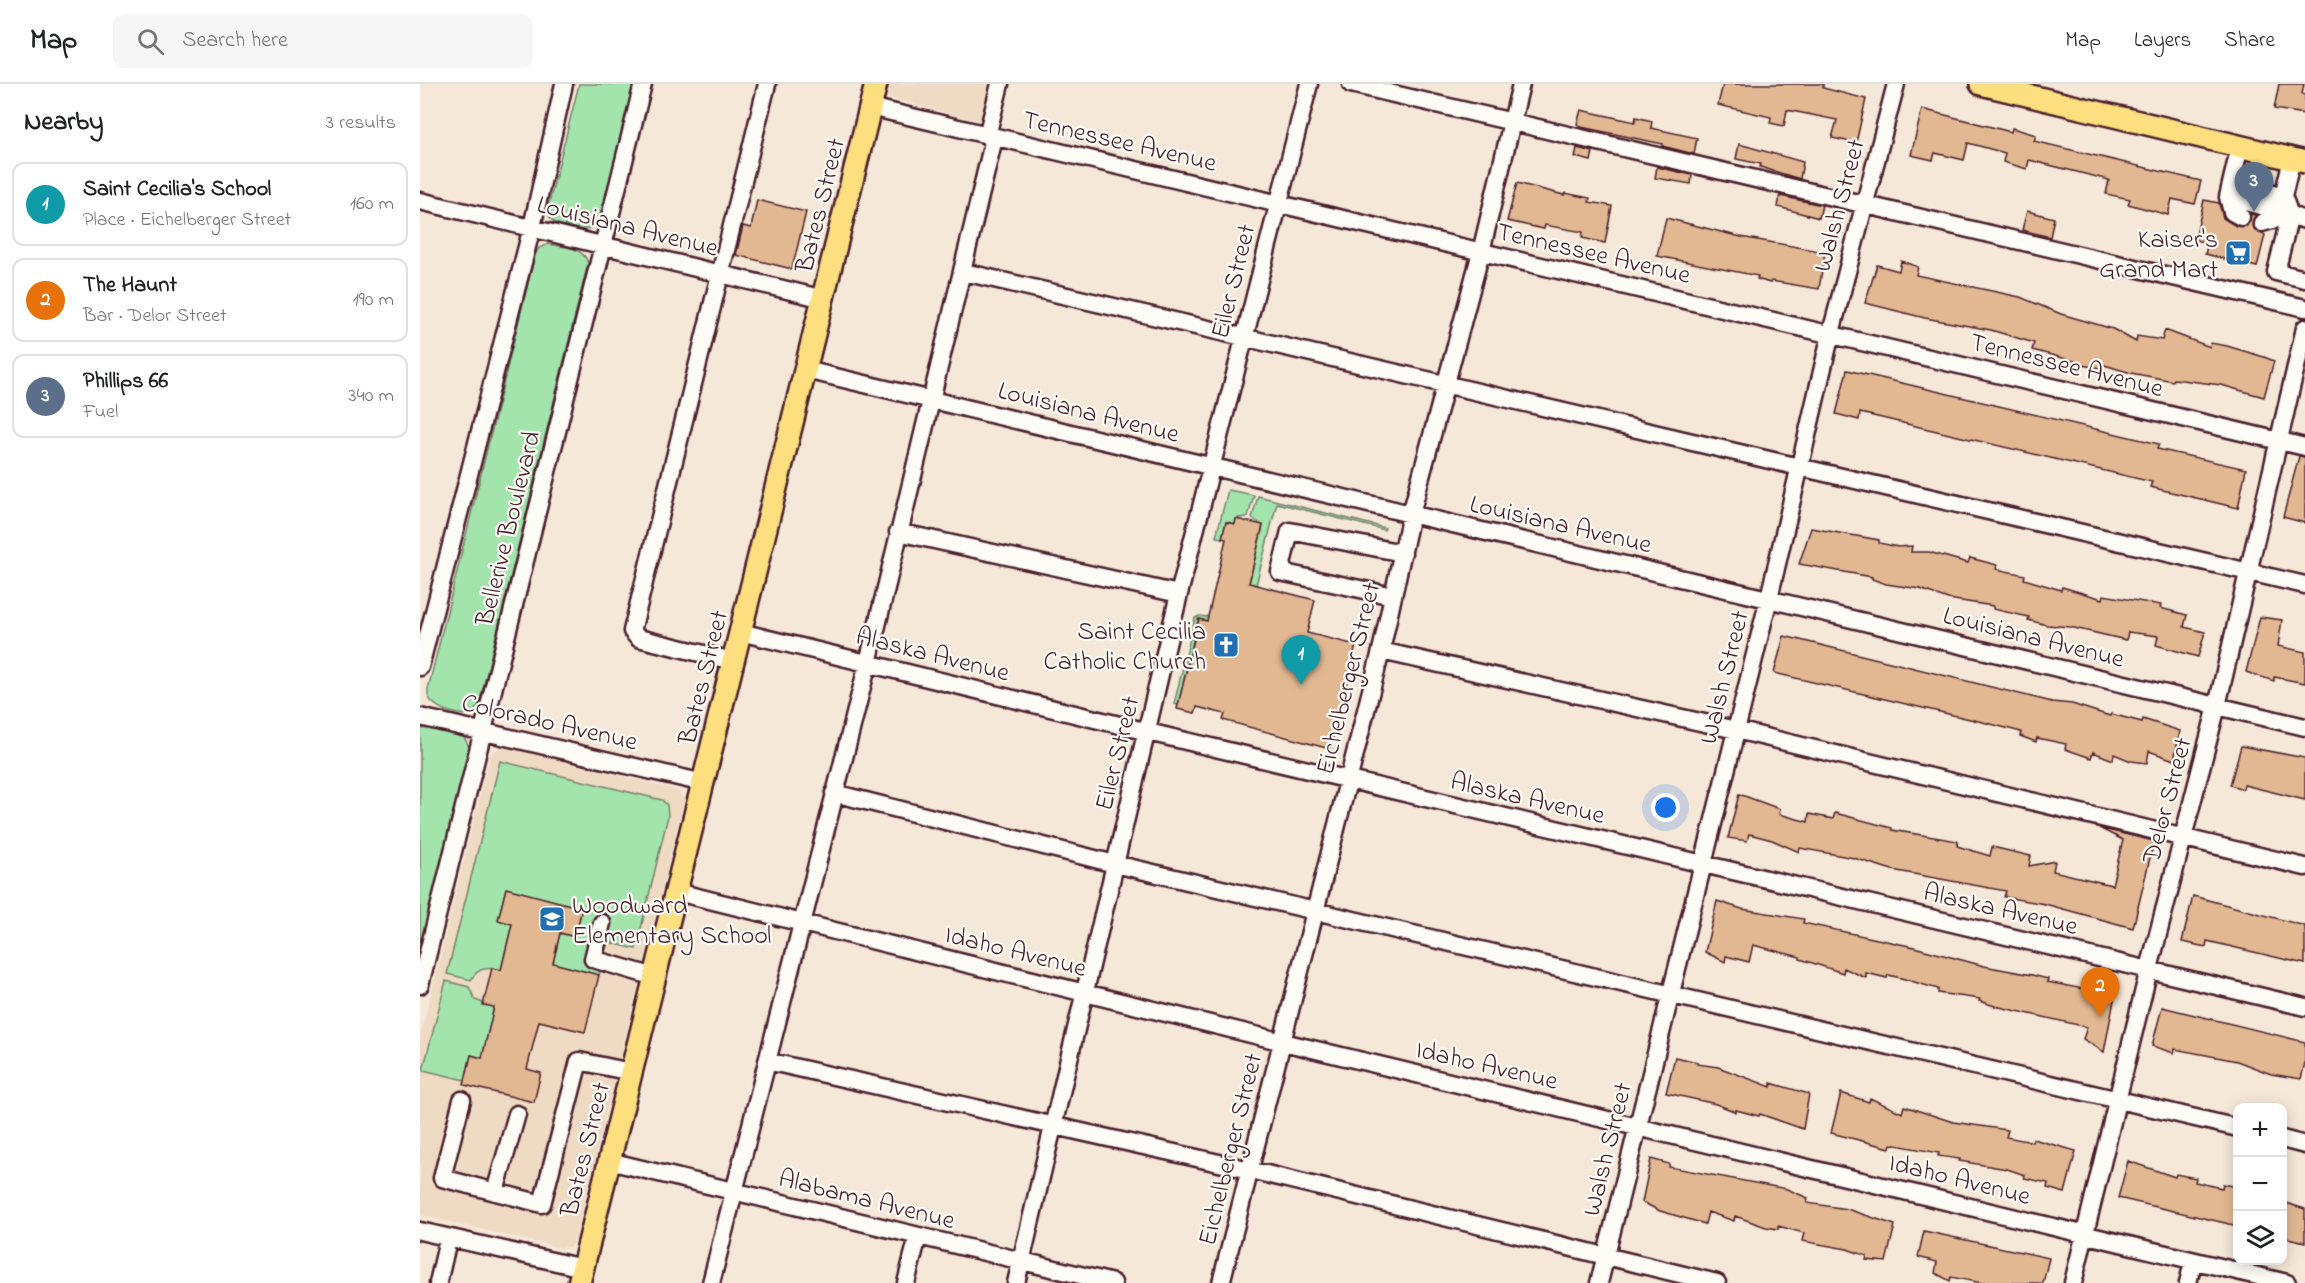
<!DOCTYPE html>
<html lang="en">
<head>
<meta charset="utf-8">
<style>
	body { margin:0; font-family:"Indie Flower",sans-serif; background:#f6f6f6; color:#202124 }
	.controls { position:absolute; right:18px; bottom:18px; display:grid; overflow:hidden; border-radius:12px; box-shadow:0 3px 15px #0003 }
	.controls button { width:54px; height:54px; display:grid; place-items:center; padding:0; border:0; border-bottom:2px solid #e0e0e0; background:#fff; color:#202124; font:30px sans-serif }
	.you { position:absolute; left:1246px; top:724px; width:21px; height:21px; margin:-15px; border:4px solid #fff; border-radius:50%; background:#1a73e8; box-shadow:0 0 0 9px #1a73e833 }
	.badge { display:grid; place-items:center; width:39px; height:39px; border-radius:50%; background:#1f6fb2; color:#fff; font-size:20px; font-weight:700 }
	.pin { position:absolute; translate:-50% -50px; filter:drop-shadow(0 2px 3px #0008) }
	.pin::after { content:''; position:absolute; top:32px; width:21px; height:18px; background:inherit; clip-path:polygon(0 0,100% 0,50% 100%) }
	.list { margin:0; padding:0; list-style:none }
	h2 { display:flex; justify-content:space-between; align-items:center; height:78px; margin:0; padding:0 24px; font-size:26px }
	h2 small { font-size:20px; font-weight:400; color:#757577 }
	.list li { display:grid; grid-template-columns:39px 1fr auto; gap:18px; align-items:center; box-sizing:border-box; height:84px; margin:0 12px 12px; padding:0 12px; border:2px solid #e0e0e0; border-radius:12px }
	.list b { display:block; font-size:22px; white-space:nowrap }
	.list p { margin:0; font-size:20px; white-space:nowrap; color:#757577 }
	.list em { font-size:20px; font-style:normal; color:#757577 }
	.icon { flex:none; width:33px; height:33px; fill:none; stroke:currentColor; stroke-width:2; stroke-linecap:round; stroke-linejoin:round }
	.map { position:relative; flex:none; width:1885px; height:1199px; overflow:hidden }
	header { display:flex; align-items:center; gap:36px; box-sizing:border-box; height:84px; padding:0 30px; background:#fff; border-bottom:2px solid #e0e0e0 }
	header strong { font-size:28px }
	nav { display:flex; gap:33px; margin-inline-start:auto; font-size:21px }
	.search { width:420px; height:54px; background:#f6f6f6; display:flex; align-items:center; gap:15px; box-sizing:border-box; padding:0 21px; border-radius:12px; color:#757577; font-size:22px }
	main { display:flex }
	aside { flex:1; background:#fff }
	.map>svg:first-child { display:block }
</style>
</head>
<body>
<header>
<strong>Map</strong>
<div class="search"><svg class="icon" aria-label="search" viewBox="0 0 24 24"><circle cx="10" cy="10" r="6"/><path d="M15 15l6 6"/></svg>Search here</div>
<nav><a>Map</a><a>Layers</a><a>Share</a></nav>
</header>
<main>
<aside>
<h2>Nearby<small>3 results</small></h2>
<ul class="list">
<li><span class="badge" style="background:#0f9aa8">1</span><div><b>Saint Cecilia's School</b><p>Place · Eichelberger Street</p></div><em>160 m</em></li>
<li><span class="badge" style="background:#e8710a">2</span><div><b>The Haunt</b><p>Bar · Delor Street</p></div><em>190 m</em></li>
<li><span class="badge" style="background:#5c6f8a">3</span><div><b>Phillips 66</b><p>Fuel</p></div><em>340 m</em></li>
</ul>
</aside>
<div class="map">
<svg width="1885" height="1199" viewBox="0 0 1885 1199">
	<rect width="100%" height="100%" fill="#f5e8d9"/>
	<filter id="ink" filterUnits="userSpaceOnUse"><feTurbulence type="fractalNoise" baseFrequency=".0167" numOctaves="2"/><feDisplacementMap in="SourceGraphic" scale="12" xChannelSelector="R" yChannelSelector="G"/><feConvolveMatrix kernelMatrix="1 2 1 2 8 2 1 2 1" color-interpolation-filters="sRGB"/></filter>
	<g filter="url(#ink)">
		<path fill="#efdac4" d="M465,0H575L566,39L469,14Z
			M82,662L257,706L264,716L154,1159L149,1163L140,1164L0,1131V954L70,670Z"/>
		<path fill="#a3e4ad" stroke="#76826c" stroke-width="1.5" d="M159,0H214L181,136C174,150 144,146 133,137C128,133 128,128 128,123Z
			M128,160C143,163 163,162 168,179L59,621L52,630C38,632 14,626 8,612V605L115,171L119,164Z
			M808,406L834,411L828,433L818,434L815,440L806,438L802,454L796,453Z
			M838,412L965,444L964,446L857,419L836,501L829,499L843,442L832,434Z
			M779,532L788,533L787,537L778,535L758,621L754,620L775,534Z
			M8,644L44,653L50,665L0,866V645Z
			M80,677L242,716L247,721L248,732L216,865L188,858L179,891L133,879L140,849L155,853L162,824L86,805L78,836L92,840L81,886C68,883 58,883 51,896L27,890Z
			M26,897L49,903L55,916L74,923L62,974L51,971L45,996L3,986Z"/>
		<path fill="#e2b892" stroke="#4a1f2b" stroke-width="1.5" d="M1303,0H1403V4L1446,15L1436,59L1412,54L1417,36L1367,26L1364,42L1350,39L1351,33L1298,21Z
			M1859,0H1884L1882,10L1885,11V30L1854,25Z
			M1502,25L1591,48L1592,44L1616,51L1614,57L1781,97L1775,120L1752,115L1748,131L1708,120L1710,115L1686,110L1689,96L1609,76L1607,85L1583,78L1585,69L1548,59L1544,76L1515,69L1513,76L1491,71Z
			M1161,26L1215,38L1216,33L1232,37L1231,44L1277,54L1274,70L1242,62L1243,60L1161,43L1157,40Z
			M1319,60L1383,78L1380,95L1340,83L1341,80L1316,75Z
			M1157,64L1173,68L1171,77L1155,73Z
			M1237,83L1272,91L1271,100L1235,94Z
			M1097,99L1144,111L1145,109L1170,114L1169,118L1192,122L1185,159L1162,154L1163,148L1125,141L1124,145L1087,137Z
			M1360,112L1402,121L1399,134L1358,123Z
			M337,116L386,128L372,185L316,171L323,142L331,144Z
			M1784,116L1799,119L1803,134L1816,142H1827L1831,130L1835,131L1832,142L1845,151L1837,183L1785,170L1788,159L1775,156Z
			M1607,127L1634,134L1630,153L1602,146Z
			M1246,134L1321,153L1405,168L1399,205L1351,197L1350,199L1337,195L1338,192L1237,172Z
			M1481,177L1498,183L1496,191L1600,213L1641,230L1693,245L1716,258L1717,252L1742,256L1745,246L1790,263L1791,259L1807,262L1844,273L1854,277L1844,313L1801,301L1754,295L1753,297L1711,289L1681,280L1680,284L1662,281V279L1612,266L1614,259L1571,246L1505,234L1445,219L1457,181L1479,187Z
			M1427,286L1739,360L1737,365L1826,385L1818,424L1730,403L1732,398L1466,335L1440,329L1439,336L1416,330Z
			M1879,372L1885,373V439L1863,433Z
			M816,435L843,441L829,499L895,516L887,549L936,561L910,665L803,636L805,630L777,623L775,629L757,625L779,535L787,537L806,455L802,454L806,438L815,440Z
			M1391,444L1459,456V459L1478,463L1492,462L1491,468H1509L1548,479L1550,474L1577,481L1576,485L1605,491L1604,495L1641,506L1642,503L1683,515L1684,511L1741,521L1740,524L1767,531L1764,543L1785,548L1778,573L1736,561L1738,552L1708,548L1706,556L1650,543L1627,541L1608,536L1609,533L1573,525V522L1528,515L1500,505L1466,500L1452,495V493L1379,480Z
			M1840,533L1862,536L1858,562L1885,568V599L1854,593V597L1826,588Z
			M1364,552L1632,618L1652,620L1690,632L1691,630L1722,638L1723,635L1760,647L1754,676L1729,667L1727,679L1711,677L1694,670L1693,676L1673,668L1671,674L1645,665L1646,660L1617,654L1616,658L1600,652L1601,648L1571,640L1354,589Z
			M1821,662L1885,674V716L1824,701L1823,705L1810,701Z
			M1319,710L1360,725L1359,730L1388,738L1389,730L1413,735L1415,729L1472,744V746L1538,757L1537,762L1570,772L1572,763L1611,772L1609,782L1635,777L1633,787L1692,801L1703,756L1679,744L1734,757L1713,844L1625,820L1584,813L1586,807L1472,786L1434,774L1380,764L1379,768L1352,756L1329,750L1327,757L1308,754Z
			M86,804L162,824L155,853L140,849L133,879L179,891L165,948L119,937L107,985L121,989L114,1018L44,1001L51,971L62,974L74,923L63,921L72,884L81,886L92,840L78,836Z
			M1773,812L1885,842V880L1787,857L1786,863L1762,858Z
			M1297,817L1322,825L1384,835L1383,839L1494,863L1564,882L1612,891L1628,895L1627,898L1695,911L1684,968L1663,955L1667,943L1575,922L1559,917L1560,915L1518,909V905L1481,894L1468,891L1467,894L1446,889V894L1424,884L1423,889L1380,875V873L1333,861L1329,878L1306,872L1305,878L1285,868Z
			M1742,923L1885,958V979L1881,995L1851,990L1817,977L1755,965L1754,969L1732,962Z
			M1255,973L1278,978L1277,980L1298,983L1351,1003V999L1389,1010L1383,1045L1340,1030L1339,1032L1316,1026V1028L1296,1020L1246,1009Z
			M1421,1009L1449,1018L1450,1014L1482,1029L1484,1022L1533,1038L1588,1046L1586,1053L1612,1058L1613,1055L1656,1067L1645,1109L1627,1104L1628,1099L1604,1094L1605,1091L1587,1085L1539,1077L1540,1075L1518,1072L1519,1069L1471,1060L1470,1064L1411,1049Z
			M1231,1075L1249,1080V1083L1367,1105L1388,1114L1387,1119L1427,1125L1475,1141L1466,1178L1446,1176L1447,1172L1427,1165L1382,1157L1384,1149L1358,1142V1145L1346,1143L1315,1132L1314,1137L1288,1128L1285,1140L1240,1127L1222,1118Z
			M1708,1077L1755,1093L1756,1090L1776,1094L1775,1098L1802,1104L1803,1100L1818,1103V1142L1698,1114Z
			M1863,1118L1885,1125V1158L1863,1153Z
			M1504,1147L1629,1174L1623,1199H1562L1531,1193L1530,1197L1515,1189L1517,1178L1498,1173Z"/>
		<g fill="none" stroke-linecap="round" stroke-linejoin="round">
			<defs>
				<path id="minor" d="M931,0L1885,224
					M450,23L1885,363
					M567,52L580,0
					M1820,62L1808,113L1812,128L1821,133
					M1872,75L1863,112L1870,131L1856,188L1885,195
					M1812,97L1863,112
					M1808,113L1848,124L1865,121
					M0,117L404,215
					M1842,139L1870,131L1885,136
					M544,188L1885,501
					M386,286L1885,643
					M478,448L759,510
					M973,512L860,488L870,447L983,469
					M320,548L728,648L1885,923
					M961,567L1316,646L1885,783
					M313,577L218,554L212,547L347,0
					M0,583L112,143L144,0
					M0,633L284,699
					M414,709L695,780L1818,1044
					M257,808L863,958L1867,1199
					M182,839L173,875L235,893
					M0,901L223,0
					M347,977L830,1086L1297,1199
					M42,1016L22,1094L122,1120L159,977L211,988
					M1862,1055L1885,1061
					M189,1077L693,1199
					M75,1108L97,1030
					M0,1147L163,1184
					M18,1199L28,1156
					M291,1199L448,579L574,54
					M486,1199L498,1152
					M596,1199L759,510L889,0
					M801,1199L961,567L991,430L1061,168L1101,0
					M1179,1199L1349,514L1411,249L1476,0
					M1653,1199L1729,885L1797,622L1885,244
					M1768,1199L1773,1178"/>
				<path id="major" d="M1561,0L1885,78
					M159,1199L456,0"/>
			</defs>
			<use href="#minor" stroke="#4a1f2b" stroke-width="21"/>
			<use href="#major" stroke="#4a1f2b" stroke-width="26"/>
			<use href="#minor" stroke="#fdfcf7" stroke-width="16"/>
			<use href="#major" stroke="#fddf80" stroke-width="21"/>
		</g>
	</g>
	<defs>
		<symbol id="supermarket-square" viewBox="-11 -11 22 22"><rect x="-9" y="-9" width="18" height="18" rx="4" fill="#1f6fb2" stroke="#fdfcf7"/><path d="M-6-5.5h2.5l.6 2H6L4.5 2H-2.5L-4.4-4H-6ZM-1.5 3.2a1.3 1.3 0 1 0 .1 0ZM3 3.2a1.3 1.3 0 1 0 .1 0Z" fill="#fff"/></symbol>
		<symbol id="church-square" viewBox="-11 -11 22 22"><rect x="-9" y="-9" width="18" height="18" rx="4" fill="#1f6fb2" stroke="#fdfcf7"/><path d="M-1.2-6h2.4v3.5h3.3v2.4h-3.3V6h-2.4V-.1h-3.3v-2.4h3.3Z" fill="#fff"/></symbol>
		<symbol id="school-square" viewBox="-11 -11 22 22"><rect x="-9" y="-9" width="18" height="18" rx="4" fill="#1f6fb2" stroke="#fdfcf7"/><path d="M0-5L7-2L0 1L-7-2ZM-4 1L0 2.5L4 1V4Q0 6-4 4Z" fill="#fff"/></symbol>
	</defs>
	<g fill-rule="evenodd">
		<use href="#supermarket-square" x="1803" y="154" width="30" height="30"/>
		<use href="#church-square" x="791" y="546" width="30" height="30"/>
		<use href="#school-square" x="117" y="820" width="30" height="30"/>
	</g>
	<g text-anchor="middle" stroke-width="4.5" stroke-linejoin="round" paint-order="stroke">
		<g font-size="26" fill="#4a1f2b" stroke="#fdfcf7">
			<text transform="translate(700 56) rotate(13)" y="9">Tennessee Avenue</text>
			<text transform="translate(399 121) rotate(-76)" y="9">Bates Street</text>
			<text transform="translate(1418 121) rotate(-75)" y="9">Walsh Street</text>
			<text transform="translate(208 141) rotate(14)" y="9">Louisiana Avenue</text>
			<text transform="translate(1174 168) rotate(13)" y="9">Tennessee Avenue</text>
			<text transform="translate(812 197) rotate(-76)" y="9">Eiler Street</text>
			<text transform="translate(1647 280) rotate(14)" y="9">Tennessee Avenue</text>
			<text transform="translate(669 327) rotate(14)" y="9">Louisiana Avenue</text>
			<text transform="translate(1141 439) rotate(13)" y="9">Louisiana Avenue</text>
			<text transform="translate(87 444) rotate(-76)" y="9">Bellerive Boulevard</text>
			<text transform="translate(1614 552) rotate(14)" y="9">Louisiana Avenue</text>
			<text transform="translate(513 569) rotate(14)" y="9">Alaska Avenue</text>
			<text transform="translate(282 593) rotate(-76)" y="9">Bates Street</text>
			<text transform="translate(1303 593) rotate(-76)" y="9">Walsh Street</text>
			<text transform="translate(927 594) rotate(-76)" y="9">Eichelberger Street</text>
			<text transform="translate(130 637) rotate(13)" y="9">Colorado Avenue</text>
			<text transform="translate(696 669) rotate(-76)" y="9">Eiler Street</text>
			<text transform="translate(1108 713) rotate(13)" y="9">Alaska Avenue</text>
			<text transform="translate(1746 716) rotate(-75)" y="9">Delor Street</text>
			<text transform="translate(1581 824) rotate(13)" y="9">Alaska Avenue</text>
			<text transform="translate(596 866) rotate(14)" y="9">Idaho Avenue</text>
			<text transform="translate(1067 980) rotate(13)" y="9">Idaho Avenue</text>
			<text transform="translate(164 1065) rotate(-76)" y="9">Bates Street</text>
			<text transform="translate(809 1065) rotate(-76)" y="9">Eichelberger Street</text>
			<text transform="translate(1186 1065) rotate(-76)" y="9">Walsh Street</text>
			<text transform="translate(1540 1094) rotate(14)" y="9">Idaho Avenue</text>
			<text transform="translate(447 1114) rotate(14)" y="9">Alabama Avenue</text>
		</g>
		<g font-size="26" fill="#4a1f2b" stroke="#fdfcf7" text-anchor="end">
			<text x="1798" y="163">Kaiser's<tspan x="1798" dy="30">Grand Mart</tspan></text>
			<text x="786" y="555">Saint Cecilia<tspan x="786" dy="30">Catholic Church</tspan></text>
			<text x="152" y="829" text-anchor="start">Woodward<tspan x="152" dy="30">Elementary School</tspan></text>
		</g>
	</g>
</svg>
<div class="controls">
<button>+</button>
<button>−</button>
<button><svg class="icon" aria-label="layers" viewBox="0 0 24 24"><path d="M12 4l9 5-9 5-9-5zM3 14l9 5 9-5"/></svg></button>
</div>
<div class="you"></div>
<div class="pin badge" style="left:881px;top:601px;background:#0f9aa8">1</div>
<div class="pin badge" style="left:1680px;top:933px;background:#e8710a">2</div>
<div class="pin badge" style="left:1834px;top:128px;background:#5c6f8a">3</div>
</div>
</main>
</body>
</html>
